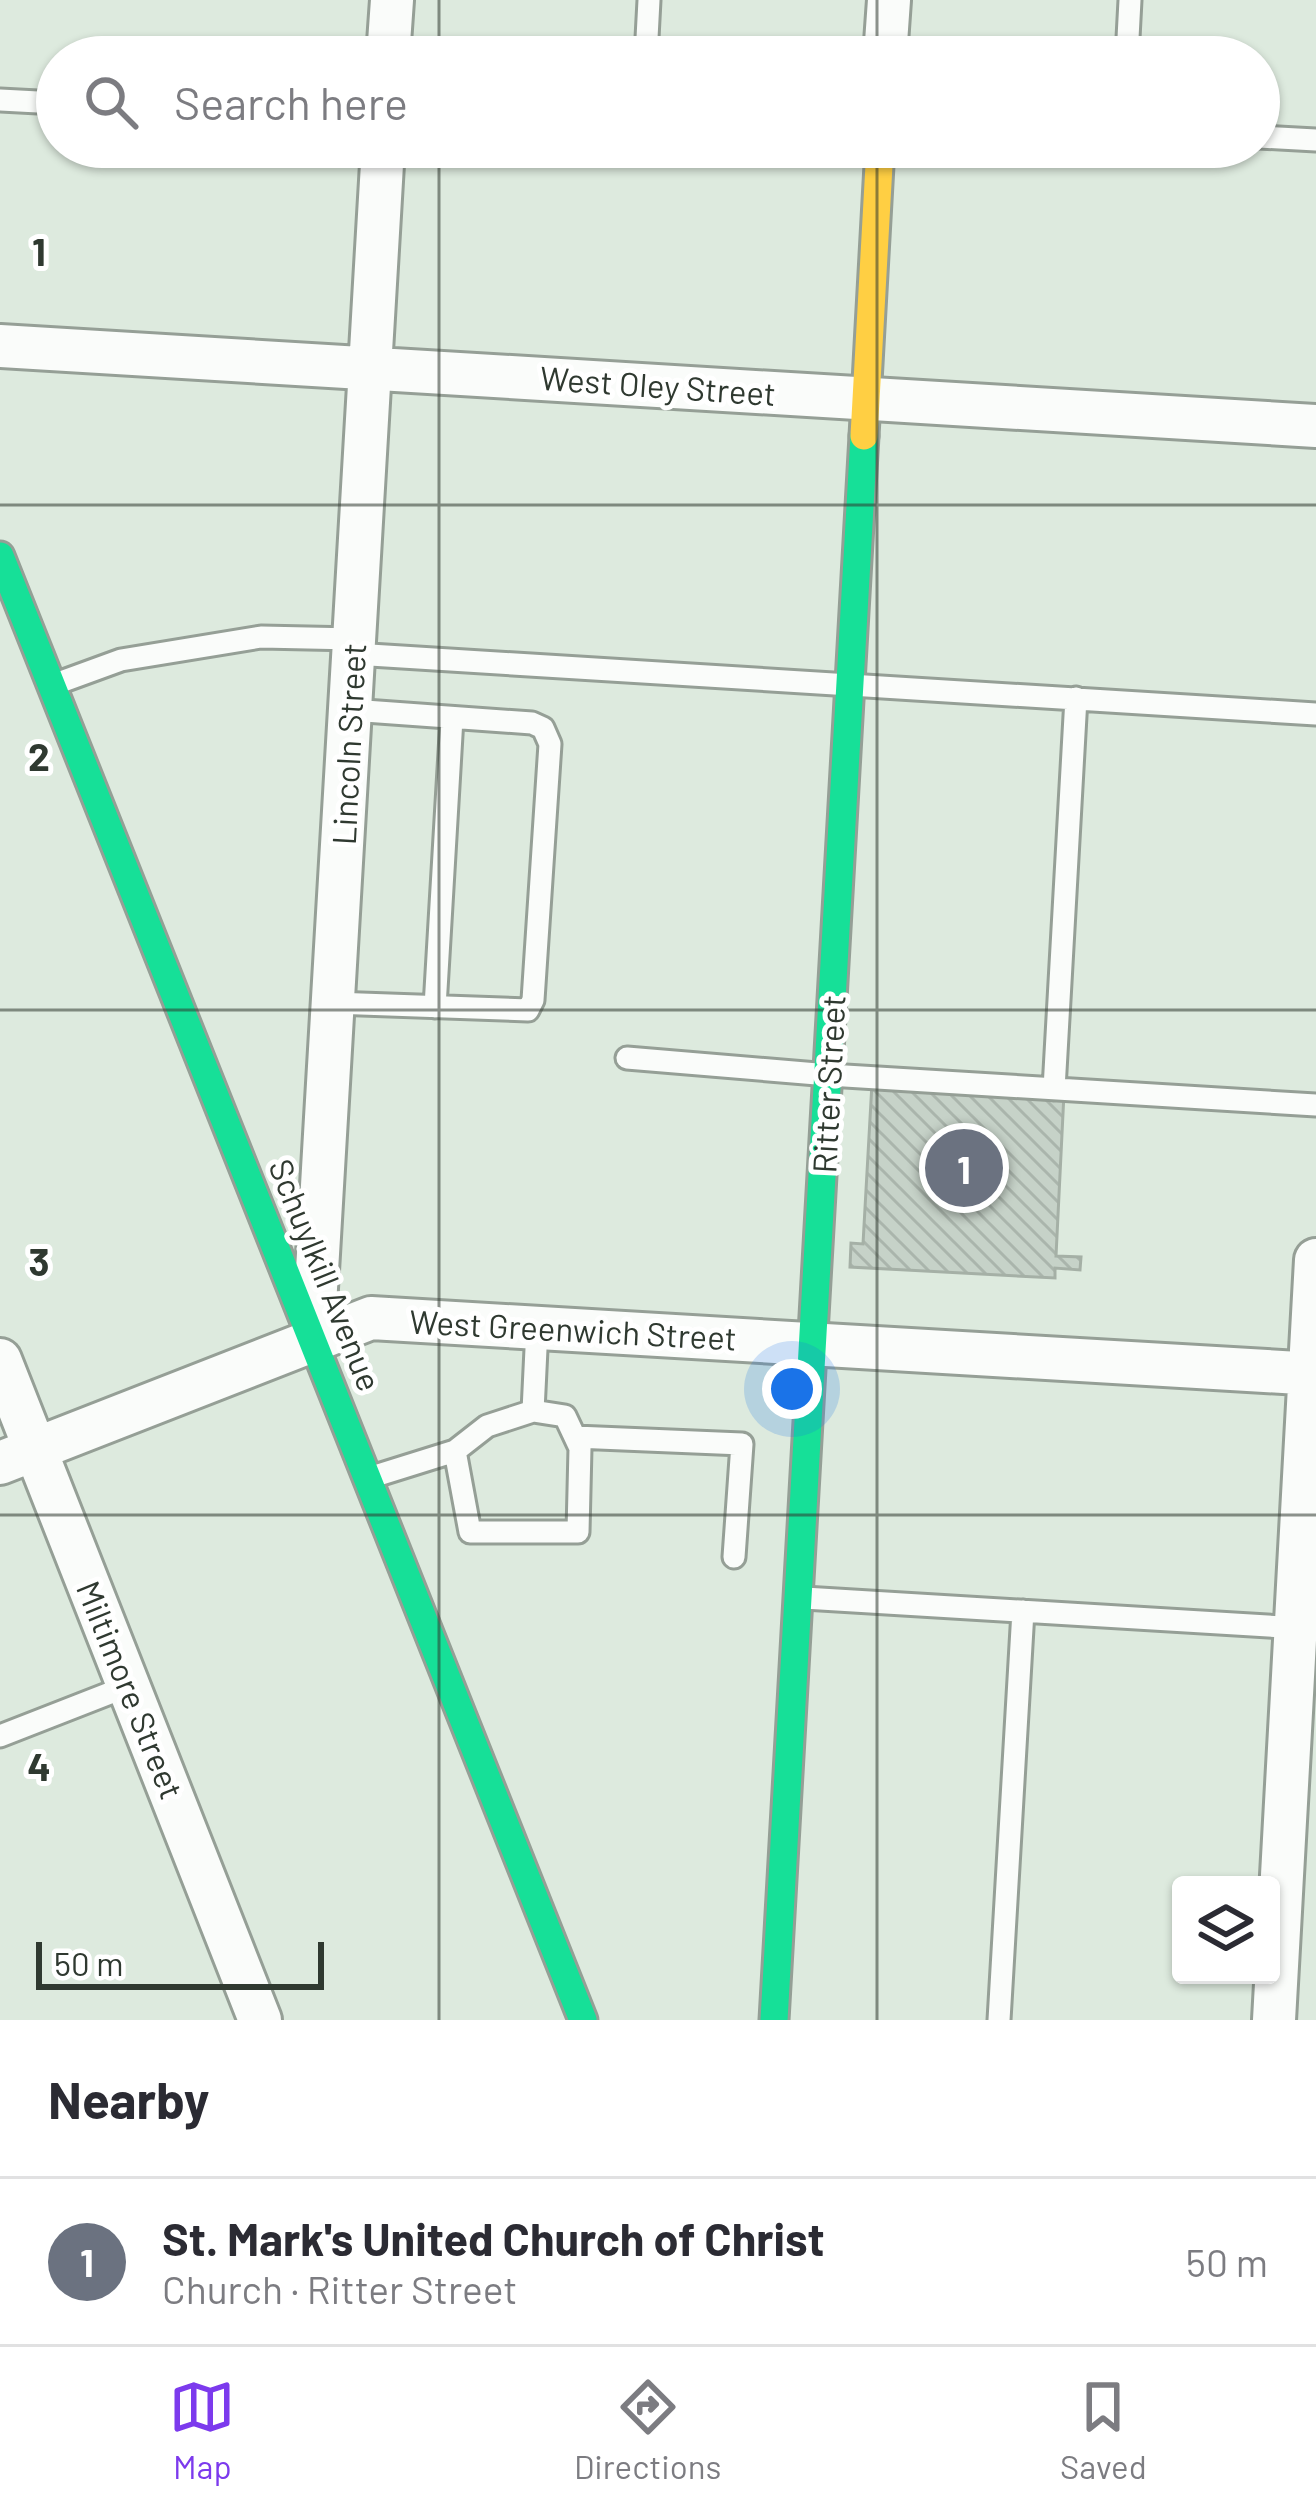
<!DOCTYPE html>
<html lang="en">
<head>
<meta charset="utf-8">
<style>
	body { margin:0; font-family:Barlow,sans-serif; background:#f7f7f7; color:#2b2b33 }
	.controls { position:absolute; right:36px; bottom:36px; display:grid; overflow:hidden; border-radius:12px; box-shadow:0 3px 9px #0004 }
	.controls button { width:108px; height:108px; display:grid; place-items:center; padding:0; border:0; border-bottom:3px solid #e1e1e2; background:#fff; color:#2b2b33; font:60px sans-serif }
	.scale { position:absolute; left:36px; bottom:30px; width:288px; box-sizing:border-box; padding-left:12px; border:6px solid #2f3930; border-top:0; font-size:33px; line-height:42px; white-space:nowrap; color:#2f3930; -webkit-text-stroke:9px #fff; paint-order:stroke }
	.you { position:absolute; left:792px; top:1389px; width:42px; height:42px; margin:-30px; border:9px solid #fff; border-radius:50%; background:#1a73e8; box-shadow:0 0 0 18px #1a73e833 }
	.badge { display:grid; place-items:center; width:78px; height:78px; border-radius:50%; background:#7c3aed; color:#fff; font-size:39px; font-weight:700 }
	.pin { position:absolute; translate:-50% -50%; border:6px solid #fff; box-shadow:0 3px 12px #0006 }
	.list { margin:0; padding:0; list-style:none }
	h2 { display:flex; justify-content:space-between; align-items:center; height:156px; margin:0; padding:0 48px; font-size:51px }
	h2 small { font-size:39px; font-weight:400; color:#7c7c81 }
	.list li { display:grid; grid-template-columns:78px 1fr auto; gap:36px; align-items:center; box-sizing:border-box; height:168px; padding:0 48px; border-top:3px solid #e1e1e2 }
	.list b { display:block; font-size:45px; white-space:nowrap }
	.list p { margin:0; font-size:39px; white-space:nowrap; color:#7c7c81 }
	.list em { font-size:39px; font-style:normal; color:#7c7c81 }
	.icon { flex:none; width:66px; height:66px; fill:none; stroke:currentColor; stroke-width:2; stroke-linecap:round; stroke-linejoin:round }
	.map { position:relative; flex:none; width:1316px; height:2020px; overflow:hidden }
	.search { position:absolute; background:#fff; box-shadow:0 3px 9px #0004; left:36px; right:36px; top:36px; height:132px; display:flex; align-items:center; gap:30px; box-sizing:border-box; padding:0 42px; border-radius:66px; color:#7c7c81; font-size:45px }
	.sheet { height:324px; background:#fff }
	nav { display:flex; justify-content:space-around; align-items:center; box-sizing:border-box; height:168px; border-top:3px solid #e1e1e2; background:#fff; font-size:33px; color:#7c7c81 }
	nav a { display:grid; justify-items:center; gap:6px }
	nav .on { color:#7c3aed }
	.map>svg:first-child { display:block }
</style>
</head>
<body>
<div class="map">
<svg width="1316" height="2020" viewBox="0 0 1316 2020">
	<defs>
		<pattern id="building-back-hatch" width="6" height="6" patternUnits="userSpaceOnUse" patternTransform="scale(3)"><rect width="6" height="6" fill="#c6d2c8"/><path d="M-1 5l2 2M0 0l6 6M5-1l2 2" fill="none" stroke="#aab5ac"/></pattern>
	</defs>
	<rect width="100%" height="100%" fill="#ddeade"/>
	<path fill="url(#building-back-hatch)" stroke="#a5b0a6" stroke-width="3" d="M872,1083L1064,1093L1056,1256L1081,1257L1080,1270L1055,1268V1278L850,1267L851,1243L863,1244Z"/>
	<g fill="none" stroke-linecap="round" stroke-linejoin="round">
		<defs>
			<path id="lane" d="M646,57L649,0
				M1127,57L1130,0
				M0,100L57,103
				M1259,137L1316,140
				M354,654L1316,714
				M58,683L121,660L261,637L355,639
				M333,1003L528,1010L533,1000L550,744L543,728L532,723L351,710
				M435,1007L452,718
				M627,1058L829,1075L1316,1105
				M1054,1089L1076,698
				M533,1411L487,1426L455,1451L470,1532H578L580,1448L565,1416L533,1411L537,1328
				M575,1437L742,1444L734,1557
				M375,1476L455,1451
				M804,1598L1300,1628
				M0,1736L128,1686
				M999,2020L1023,1611"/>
			<path id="street" d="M388,57L392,0
				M885,57L889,0
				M0,346L1316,426
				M314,1322L383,147
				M0,1360L260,2020
				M0,1463L371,1318L1316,1374
				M1274,2020L1316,1260"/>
			<path id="fast" d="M0,556L583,2020
				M774,2020L864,436"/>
			<path id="slow" d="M864,436L880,147"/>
		</defs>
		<use href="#lane" stroke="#959f96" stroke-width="27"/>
		<use href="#street" stroke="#959f96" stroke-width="48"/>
		<use href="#fast" stroke="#959f96" stroke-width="33"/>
		<use href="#slow" stroke="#959f96" stroke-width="33"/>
		<use href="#lane" stroke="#fafcfa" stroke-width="21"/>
		<use href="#street" stroke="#fafcfa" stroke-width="42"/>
		<use href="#fast" stroke="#16e098" stroke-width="27"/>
		<use href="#slow" stroke="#ffcf43" stroke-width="27"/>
	</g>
	<path fill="none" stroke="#2f3930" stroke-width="3" stroke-opacity="0.55" d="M439,0V57M877,0V57M439,147V2020M877,147V2020M0,505H1316M0,1010H1316M0,1515H1316"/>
	<g text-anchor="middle" stroke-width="10" stroke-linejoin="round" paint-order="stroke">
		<g font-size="33" fill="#2f3930" stroke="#fff">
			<text transform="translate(658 386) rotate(4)" y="12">West Oley Street</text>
			<text transform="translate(349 744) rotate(-87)" y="12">Lincoln Street</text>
			<text transform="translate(829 1084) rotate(-87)" y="12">Ritter Street</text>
			<text transform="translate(325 1275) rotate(68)" y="12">Schuylkill Avenue</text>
			<text transform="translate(573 1330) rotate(3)" y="12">West Greenwich Street</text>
			<text transform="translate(130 1690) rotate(68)" y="12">Miltimore Street</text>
		</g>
	</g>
	<g font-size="39" text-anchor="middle" font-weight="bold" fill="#2f3930" stroke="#fff" stroke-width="10" stroke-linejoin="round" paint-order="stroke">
		<text x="39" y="266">1</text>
		<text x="39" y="771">2</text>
		<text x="39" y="1276">3</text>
		<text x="39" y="1781">4</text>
	</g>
</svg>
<div class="controls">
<button><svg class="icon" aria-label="layers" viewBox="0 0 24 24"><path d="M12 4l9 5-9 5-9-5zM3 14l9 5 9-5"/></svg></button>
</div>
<div class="scale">50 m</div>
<div class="you"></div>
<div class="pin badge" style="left:964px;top:1168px;background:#6b7280">1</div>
<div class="search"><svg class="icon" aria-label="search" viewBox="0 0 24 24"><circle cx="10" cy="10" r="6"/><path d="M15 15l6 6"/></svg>Search here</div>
</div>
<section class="sheet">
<h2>Nearby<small></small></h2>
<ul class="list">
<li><span class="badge" style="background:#6b7280">1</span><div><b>St. Mark's United Church of Christ</b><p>Church · Ritter Street</p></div><em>50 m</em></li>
</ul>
</section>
<nav>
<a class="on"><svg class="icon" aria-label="map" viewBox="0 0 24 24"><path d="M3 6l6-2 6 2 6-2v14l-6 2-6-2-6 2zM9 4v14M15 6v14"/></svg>Map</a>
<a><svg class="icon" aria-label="directions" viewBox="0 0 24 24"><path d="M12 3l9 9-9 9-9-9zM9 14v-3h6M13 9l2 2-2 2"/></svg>Directions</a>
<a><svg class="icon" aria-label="saved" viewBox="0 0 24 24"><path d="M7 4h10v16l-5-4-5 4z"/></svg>Saved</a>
</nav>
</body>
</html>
